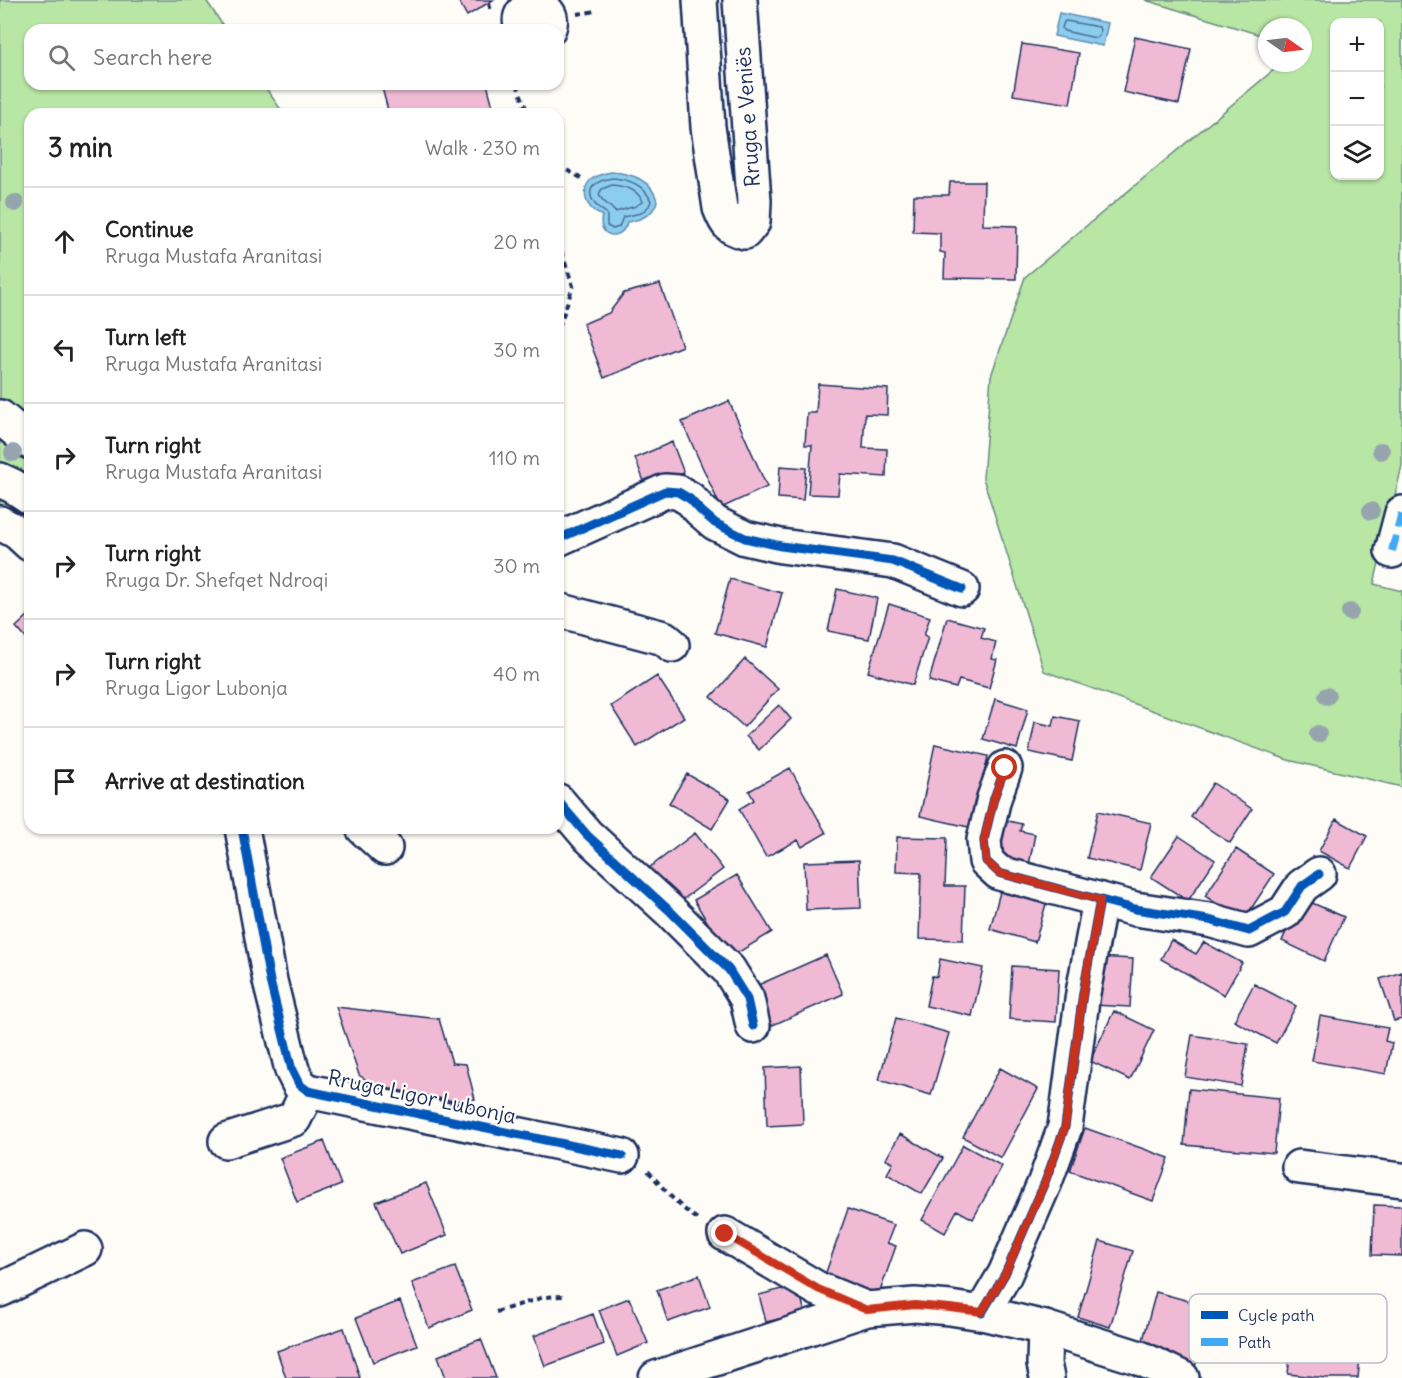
<!DOCTYPE html>
<html lang="en">
<head>
<meta charset="utf-8">
<style>
	body { margin:0; font-family:Delius,sans-serif; background:#f6f6f6; color:#222 }
	.controls { position:absolute; right:18px; top:18px; display:grid; overflow:hidden; border-radius:12px; box-shadow:0 2px 4px #0004 }
	.controls button { width:54px; height:54px; display:grid; place-items:center; padding:0; border:0; border-bottom:2px solid #e0e0e0; background:#fff; color:#222; font:30px sans-serif }
	.compass { position:absolute; left:1258px; top:18px; width:54px; height:54px; border-radius:50%; background:#fff; box-shadow:0 2px 4px #0004; rotate:104deg }
	.stop { position:absolute; width:18px; height:18px; margin:-14px; border:4px solid #c8321e; border-radius:50%; background:#fff }
	.stop.end { background:#c8321e; border-color:#fff; box-shadow:0 2px 6px #0008 }
	.list { margin:0; padding:0; list-style:none }
	h2 { display:flex; justify-content:space-between; align-items:center; height:78px; margin:0; padding:0 24px; font-size:26px }
	h2 small { font-size:20px; font-weight:400; color:#767676 }
	.list li { display:grid; grid-template-columns:39px 1fr auto; gap:18px; align-items:center; box-sizing:border-box; height:108px; padding:0 24px; border-top:2px solid #e0e0e0 }
	.list b { display:block; font-size:22px; white-space:nowrap }
	.list p { margin:0; font-size:20px; white-space:nowrap; color:#767676 }
	.list em { font-size:20px; font-style:normal; color:#767676 }
	.icon { flex:none; width:33px; height:33px; fill:none; stroke:currentColor; stroke-width:2; stroke-linecap:round; stroke-linejoin:round }
	.map { position:relative; flex:none; width:1402px; height:1378px; overflow:hidden }
	.search { position:absolute; background:#fff; box-shadow:0 2px 4px #0004; left:24px; top:24px; width:540px; height:66px; display:flex; align-items:center; gap:15px; box-sizing:border-box; padding:0 21px; border-radius:18px; color:#767676; font-size:22px }
	.panel { position:absolute; background:#fff; box-shadow:0 2px 4px #0004; left:24px; top:108px; width:540px; height:726px; border-radius:18px }
	.map>svg:first-child { display:block }
</style>
</head>
<body>
<div class="map">
<svg width="1402" height="1378" viewBox="0 0 1402 1378">
	<rect width="100%" height="100%" fill="#fdfcf7"/>
	<filter id="ink" filterUnits="userSpaceOnUse"><feTurbulence type="fractalNoise" baseFrequency=".0167" numOctaves="2"/><feDisplacementMap in="SourceGraphic" scale="12" xChannelSelector="R" yChannelSelector="G"/><feConvolveMatrix kernelMatrix="1 2 1 2 8 2 1 2 1" color-interpolation-filters="sRGB"/></filter>
	<g filter="url(#ink)">
		<path fill="#b8e6a4" stroke="#6a8a81" stroke-width="1.5" fill-rule="evenodd" d="M0,0H206L226,30H30V84H263L284,114H30V526L15,513L0,506Z
			M1145,0H1402V466L1374,584L1402,591V787L1288,760L1044,671L983,478L991,376L1025,277L1282,63H1303V27H1267V37ZM1334,22H1380V176H1334Z"/>
		<path fill="#8ccced" stroke="#5f8db4" stroke-width="1.5" d="M1059,13L1108,23L1103,46L1054,36Z
			M611,172C631,173 652,180 657,201C654,215 640,220 627,222C622,243 596,237 602,216C594,212 588,207 586,199C582,180 596,175 611,172Z"/>
		<g fill="none" stroke-linecap="round" stroke-linejoin="round">
			<path stroke="#486e97" stroke-width="1.5" d="M1066,21L1099,27L1100,30L1099,36L1096,38L1064,31L1062,28L1064,22Z
				M612,178C629,179 644,184 651,201L649,206L641,213L623,217L619,227L613,229L607,226V214C603,210 598,208 595,204C583,188 598,180 612,178Z
				M612,185C624,186 639,189 642,202L636,206L615,212C610,205 601,202 599,194L602,189Z"/>
		</g>
		<path fill="#f0bad5" stroke="#1b2f5e" stroke-width="1.5" d="M458,0H493L467,16Z
			M1135,37L1191,49L1179,104L1123,92Z
			M1022,44L1079,53L1070,104L1013,95Z
			M381,84H487L495,114H389Z
			M950,182H984L983,225L1017,226L1016,279L944,278L945,253L940,252V233L913,232L914,195H949Z
			M660,284L682,346L604,378L583,324L609,313L624,293Z
			M818,384L888,389L887,415L865,414L863,448L887,449L886,477L840,474L838,495L808,494L812,445H805L807,413H816Z
			M729,401L767,487L721,508L682,422Z
			M672,442L684,473L647,489L635,458Z
			M780,466L806,468L803,500L778,498Z
			M730,579L782,593L767,647L715,633Z
			M837,589L877,598L869,639L828,631Z
			M889,604L930,617L924,635L928,637L913,685L868,672Z
			M30,614V643L16,627Z
			M947,618L984,628L981,638L996,642L992,659L997,660L989,688L959,680L956,688L929,681Z
			M745,659L778,689L744,727L711,697Z
			M657,676L684,717L637,747L611,706Z
			M995,699L1028,709L1017,749L983,739Z
			M779,705L791,719L759,750L746,736Z
			M1055,716L1080,721L1072,761L1029,752L1035,722L1053,726Z
			M935,744L988,756L973,828L920,816Z
			M790,768L826,833L802,847L798,840L766,857L739,809L754,800L749,791Z
			M687,774L730,799L712,829L669,803Z
			M1213,783L1252,809L1230,843L1191,817Z
			M1098,811L1151,823L1140,870L1087,858Z
			M999,819L1022,824L1020,831L1035,834L1029,865L991,857Z
			M1336,819L1367,836L1350,868L1319,851Z
			M695,833L723,869L677,904L649,868Z
			M1179,836L1215,860L1188,901L1151,877Z
			M897,837L947,838L945,886H965L963,940L919,939L921,873L896,872Z
			M1236,849L1274,874L1243,921L1205,896Z
			M859,860L861,908L806,910L804,862Z
			M737,875L772,932L729,958L694,900Z
			M1000,892L1046,904L1035,942L990,929Z
			M1301,898L1344,917L1324,961L1282,941Z
			M1171,940L1196,954L1204,942L1242,963L1224,995L1161,959Z
			M826,955L843,994L766,1028L749,989Z
			M1097,957L1133,959L1130,1007L1094,1005Z
			M940,959L983,968L972,1016L926,1006L932,976L937,977Z
			M1012,966L1059,969L1056,1022L1009,1019Z
			M1402,972V1019L1394,1021L1380,979Z
			M1254,984L1296,1006L1276,1043L1234,1021Z
			M336,1007L439,1019L452,1063L466,1064L475,1099L454,1101L375,1086L359,1075Z
			M1114,1011L1154,1030L1130,1080L1090,1061Z
			M1320,1016L1388,1028L1385,1041L1392,1043L1386,1074L1312,1061Z
			M896,1018L949,1033L931,1095L879,1080Z
			M1192,1035L1248,1044L1241,1086L1185,1077Z
			M801,1066L803,1124L767,1126L765,1068Z
			M1000,1068L1038,1089L1001,1158L963,1137Z
			M1189,1089L1279,1098L1274,1153L1184,1145Z
			M1085,1128L1169,1158L1153,1201L1070,1171Z
			M900,1134L943,1158L922,1194L887,1174L893,1163L886,1159Z
			M324,1141L341,1185L297,1202L280,1158Z
			M963,1145L1002,1166L973,1219L957,1210L945,1233L922,1220Z
			M426,1183L447,1235L400,1254L376,1202Z
			M1374,1205L1402,1206V1256L1372,1255Z
			M848,1209L894,1225L887,1243L896,1246L878,1297L824,1278Z
			M1100,1241L1133,1251L1110,1327L1078,1317Z
			M455,1267L472,1310L429,1328L412,1283Z
			M699,1275L710,1307L668,1322L657,1290Z
			M798,1285L805,1313L766,1322L759,1295Z
			M1156,1292L1211,1307L1195,1367L1140,1351Z
			M629,1298L648,1343L617,1356L599,1310Z
			M400,1301L417,1345L373,1362L356,1318Z
			M1295,1307L1364,1315L1358,1378H1327L1288,1374Z
			M593,1314L604,1344L545,1366L534,1336Z
			M344,1328L360,1378H286L277,1351Z
			M481,1339L496,1378H446L438,1356Z"/>
		<g fill="none" stroke-linecap="round" stroke-linejoin="round">
			<defs>
				<path id="minor" d="M700,0L708,127L720,208C726,224 729,228 745,232L753,222L754,201L740,0
					M523,30C508,0 562,0 548,30
					M0,417L30,442
					M0,480L13,486L30,497
					M0,523L17,532L30,544
					M558,539L665,491L678,492L690,499L700,510L715,523L745,538L781,546L893,561L962,589
					M1392,551L1402,513
					M558,610L664,638L672,645
					M1005,768L994,798L984,840L986,861L999,873L1135,909L1209,920L1249,931L1285,912L1302,886L1319,874
					M558,801L587,835L671,912L729,970L747,999L753,1026
					M242,828L270,981L292,1070L299,1084L308,1091L622,1156
					M363,828L385,848
					M226,1141L294,1119L308,1091
					M1299,1167L1402,1180
					M725,1234L818,1289L867,1309
					M0,1290L85,1249
					M982,1313L1005,1274L1045,1182L1065,1127L1083,993L1100,900
					M1045,1328L1044,1364L1047,1378"/>
				<path id="major" d="M656,1378L867,1309L915,1305L950,1308L982,1313L1045,1328L1140,1358L1182,1378"/>
			</defs>
			<use href="#minor" stroke="#1b2f5e" stroke-width="38"/>
			<use href="#major" stroke="#1b2f5e" stroke-width="38"/>
			<path stroke="#1b2f5e" stroke-width="4" stroke-dasharray="6 4.5" stroke-linecap="butt" d="M489,3L491,12
				M577,14L597,11
				M517,84L528,114
				M558,165L581,178
				M558,242L573,286L558,330
				M648,1171C666,1191 678,1207 701,1221
				M496,1312L544,1297L564,1296"/>
			<use href="#minor" stroke="#fdfcf7" stroke-width="33"/>
			<use href="#major" stroke="#fdfcf7" stroke-width="33"/>
			<path stroke="#3fa9f5" stroke-width="8" stroke-dasharray="15 8" stroke-linecap="butt" d="M1392,551L1402,513"/>
			<defs>
				<path id="cycleway" d="M558,539L665,491L678,492L690,499L700,510L715,523L745,538L781,546L893,561L962,589
					M1005,768L994,798L984,840L986,861L999,873L1135,909L1209,920L1249,931L1285,912L1302,886L1319,874
					M558,801L587,835L671,912L729,970L747,999L753,1026
					M242,828L270,981L292,1070L299,1084L308,1091L622,1156
					M982,1313L1005,1274L1045,1182L1065,1127L1083,993L1100,900"/>
			</defs>
			<use href="#cycleway" stroke="#fdfcf7" stroke-width="13"/>
			<use href="#cycleway" stroke="#0057b8" stroke-width="9"/>
		</g>
		<g fill="#96a5ad">
			<circle cx="15" cy="203" r="9"/>
			<circle cx="1381" cy="451" r="9"/>
			<circle cx="13" cy="453" r="9"/>
			<circle cx="1371" cy="511" r="9"/>
			<circle cx="1350" cy="612" r="9"/>
			<circle cx="1327" cy="696" r="9"/>
			<circle cx="1318" cy="734" r="9"/>
		</g>
	</g>
	<g fill="none" stroke-linecap="round" stroke-linejoin="round" filter="url(#ink)">
		<path stroke="#c8321e" stroke-width="8" d="M725,1234L818,1289L867,1310L915,1305L950,1308L982,1312L1005,1274L1045,1182L1065,1127L1083,993L1100,900L999,873L986,861L984,840L994,798L1005,768"/>
	</g>
	<g text-anchor="middle" stroke-width="4.5" stroke-linejoin="round" paint-order="stroke">
		<g font-size="21" fill="#1b2f5e" stroke="#fdfcf7">
			<text transform="translate(748 117) rotate(-94)" y="7">Rruga e Veniës</text>
			<text transform="translate(422 1097) rotate(12)" y="7">Rruga Ligor Lubonja</text>
		</g>
	</g>
	<rect x="1189" y="1294" width="198" height="69" rx="9" fill="#fdfcf7" stroke="#b9bec9" stroke-width="1.5"/>
	<rect x="1201" y="1311" width="27" height="8" fill="#0057b8"/>
	<rect x="1201" y="1338" width="27" height="8" fill="#3fa9f5"/>
	<g font-size="16" fill="#1b2f5e">
		<text x="1238" y="1321">Cycle path</text>
		<text x="1238" y="1348">Path</text>
	</g>
</svg>
<div class="controls">
<button>+</button>
<button>−</button>
<button><svg class="icon" aria-label="layers" viewBox="0 0 24 24"><path d="M12 4l9 5-9 5-9-5zM3 14l9 5 9-5"/></svg></button>
</div>
<svg class="compass" viewBox="-18 -18 36 36"><path d="M0-13l5 13h-10z" fill="#e53935"/><path d="M0 13l5-13h-10z" fill="#767676"/></svg>
<div class="stop" style="left:1005px;top:768px"></div>
<div class="stop end" style="left:725px;top:1234px"></div>
<div class="search"><svg class="icon" aria-label="search" viewBox="0 0 24 24"><circle cx="10" cy="10" r="6"/><path d="M15 15l6 6"/></svg>Search here</div>
<section class="panel">
<h2>3 min<small>Walk · 230 m</small></h2>
<ul class="list">
<li><svg class="icon" aria-label="ahead" viewBox="0 0 24 24"><path d="M12 20V5M6 11l6-6 6 6"/></svg><div><b>Continue</b><p>Rruga Mustafa Aranitasi</p></div><em>20 m</em></li>
<li><svg class="icon" aria-label="left" viewBox="0 0 24 24"><path d="M17 20v-9H6M10 6l-5 5 5 5"/></svg><div><b>Turn left</b><p>Rruga Mustafa Aranitasi</p></div><em>30 m</em></li>
<li><svg class="icon" aria-label="right" viewBox="0 0 24 24"><path d="M7 20v-9h11M14 6l5 5-5 5"/></svg><div><b>Turn right</b><p>Rruga Mustafa Aranitasi</p></div><em>110 m</em></li>
<li><svg class="icon" aria-label="right" viewBox="0 0 24 24"><path d="M7 20v-9h11M14 6l5 5-5 5"/></svg><div><b>Turn right</b><p>Rruga Dr. Shefqet Ndroqi</p></div><em>30 m</em></li>
<li><svg class="icon" aria-label="right" viewBox="0 0 24 24"><path d="M7 20v-9h11M14 6l5 5-5 5"/></svg><div><b>Turn right</b><p>Rruga Ligor Lubonja</p></div><em>40 m</em></li>
<li><svg class="icon" aria-label="arrive" viewBox="0 0 24 24"><path d="M6 21V4h12l-3 4 3 4H6"/></svg><div><b>Arrive at destination</b></div></li>
</ul>
</section>
</div>
</body>
</html>
